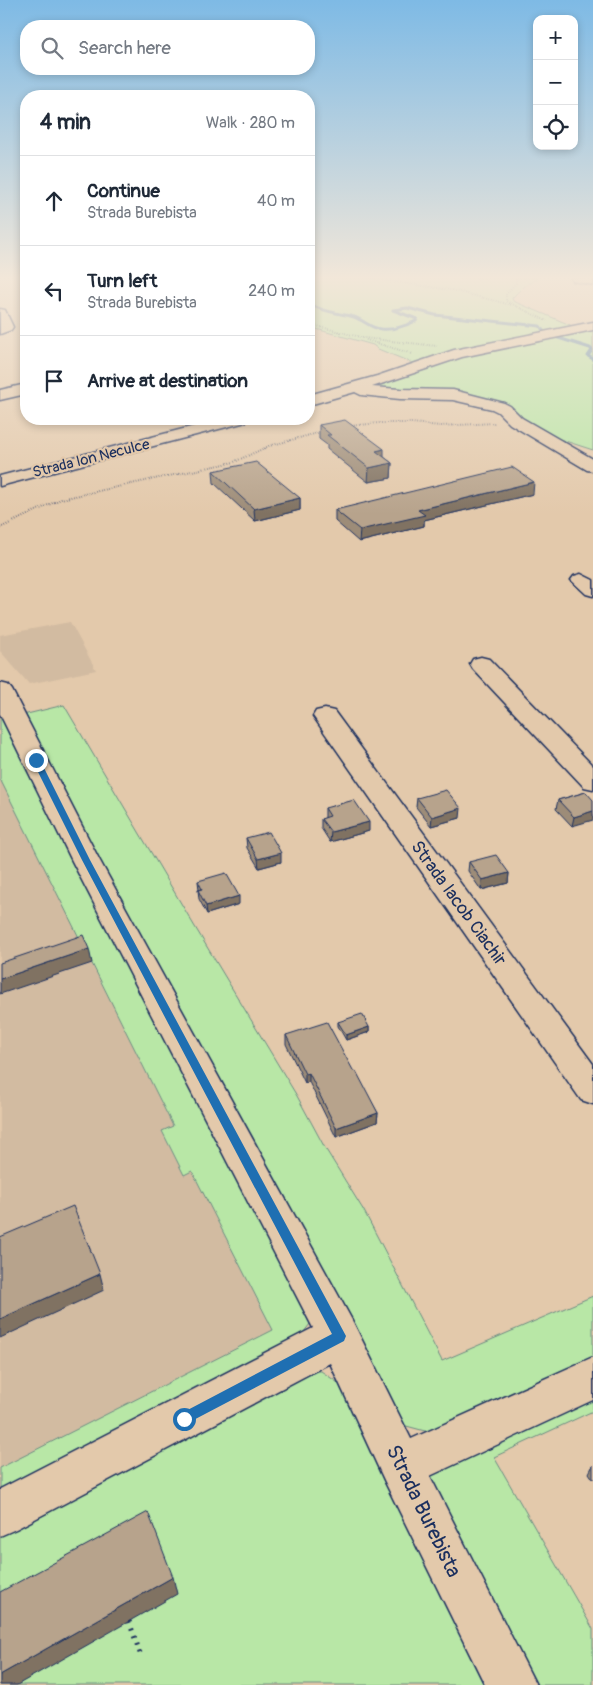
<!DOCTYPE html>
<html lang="en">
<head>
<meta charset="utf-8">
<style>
	body { margin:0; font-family:Pangolin,sans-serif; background:#f2f2f3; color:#1f2937 }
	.controls { position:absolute; right:15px; top:15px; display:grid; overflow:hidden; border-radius:10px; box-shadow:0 2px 8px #0003 }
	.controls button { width:45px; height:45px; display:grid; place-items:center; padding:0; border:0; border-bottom:1px solid #e0e1e3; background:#fff; color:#1f2937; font:25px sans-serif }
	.stop { position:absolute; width:15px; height:15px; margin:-11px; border:4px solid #1f6fb2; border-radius:50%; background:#fff }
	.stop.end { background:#1f6fb2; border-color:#fff; box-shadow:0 1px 5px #0008 }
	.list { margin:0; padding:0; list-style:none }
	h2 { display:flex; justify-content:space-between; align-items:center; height:65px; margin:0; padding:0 20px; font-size:21px }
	h2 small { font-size:16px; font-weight:400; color:#747a83 }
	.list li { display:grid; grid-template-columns:32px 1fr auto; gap:15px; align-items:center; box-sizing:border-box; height:90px; padding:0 20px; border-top:1px solid #e0e1e3 }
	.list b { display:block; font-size:19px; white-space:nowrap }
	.list p { margin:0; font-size:16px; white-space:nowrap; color:#747a83 }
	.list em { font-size:16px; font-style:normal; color:#747a83 }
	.icon { flex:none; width:28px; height:28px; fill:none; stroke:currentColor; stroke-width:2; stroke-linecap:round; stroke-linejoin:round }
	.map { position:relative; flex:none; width:593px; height:1685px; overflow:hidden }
	.search { position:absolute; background:#fff; box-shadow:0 2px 8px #0003; left:20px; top:20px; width:295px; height:55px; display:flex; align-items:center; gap:12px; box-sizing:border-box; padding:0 18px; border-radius:20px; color:#747a83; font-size:19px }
	.panel { position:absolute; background:#fff; box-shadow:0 2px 8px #0003; left:20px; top:90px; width:295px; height:335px; border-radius:20px }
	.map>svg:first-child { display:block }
</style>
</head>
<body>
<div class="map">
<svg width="593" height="1685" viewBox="0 0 593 1685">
	<rect width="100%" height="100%" fill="#e3c9ab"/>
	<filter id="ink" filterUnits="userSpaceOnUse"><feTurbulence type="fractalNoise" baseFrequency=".02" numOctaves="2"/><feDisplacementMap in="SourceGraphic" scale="10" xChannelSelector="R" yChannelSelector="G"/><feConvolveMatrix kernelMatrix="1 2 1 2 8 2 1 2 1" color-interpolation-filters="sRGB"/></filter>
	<g filter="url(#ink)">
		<path fill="#d2bba1" d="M70,622L96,670L29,684L0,651V635Z
			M0,779L173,1127L162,1132L184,1175L192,1171L273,1330L0,1468Z"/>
		<path fill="#b8e7a6" stroke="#6a8b82" d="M309,278H538L523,287L512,298L513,301L575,327C522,338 466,345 415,364L378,349L373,345L309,327Z
			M593,329V450L553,437L518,417L517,413L509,406L355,388L463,355Z
			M64,705L195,927L297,1096L325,1148L364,1211L442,1361L593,1296V1358L436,1434L399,1424L23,715Z
			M0,711L301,1292L310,1324L290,1350L0,1496V1468L273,1330L192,1171L184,1175L162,1131L173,1126L0,779Z
			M304,1371H321L344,1387L495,1685H0V1529Z
			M593,1393V1411L494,1457L593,1629V1685H533L428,1488L434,1466Z"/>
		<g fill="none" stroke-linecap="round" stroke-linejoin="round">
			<path stroke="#5888ad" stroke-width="3" d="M309,304C323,312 338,313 354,317C360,319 365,323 371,326C384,333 403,327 416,321L417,319L393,310L407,308L435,315L540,326L544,332
				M552,336L590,348L592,350L588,356L593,359"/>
			<defs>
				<path id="minor" d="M571,278H593V285L573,281Z
					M0,309L5,310L13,327L11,330L0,334Z
					M593,322V330L462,357L372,387L400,389L453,390L504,403L510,406L522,418L593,459V471L587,470L510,424L498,412L492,409L453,400L400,399L361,395L355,392L309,405V395L377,376L454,350Z
					M26,384V394L0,400V390Z
					M222,419H248L246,422L0,486V476Z
					M581,574L593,580V596L586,594L571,580L574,576Z
					M481,657L489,659L593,766V789L584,787L473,669L470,664L473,659Z
					M0,683L8,685L12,690L100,861L353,1322L411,1439L593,1357V1400L430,1476L536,1685H485L385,1482L330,1363L16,1529L0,1536V1489L313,1328L72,861L0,714Z
					M325,709L334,711L593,1064V1104L581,1100L313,716L316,711Z"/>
			</defs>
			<use href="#minor" stroke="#1b2f5e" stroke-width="3"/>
			<path stroke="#1b2f5e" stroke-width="2" stroke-dasharray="0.5 2" stroke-linecap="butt" d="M368,278L451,290L512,305
				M515,278L516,283L506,294V301L547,321
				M309,324L364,338L437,346
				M366,340L413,354
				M349,426L380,423H411L440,426L495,423
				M0,528L61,499L234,462L269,446L321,432"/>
			<path stroke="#1b2f5e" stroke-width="5" stroke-dasharray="2 6" stroke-linecap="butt" d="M129,1621L141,1656"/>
			<use href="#minor" fill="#e3c9ab" fill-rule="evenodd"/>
		</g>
		<path fill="#9d8c78" stroke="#1b2f5e" d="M319,425L384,457L392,463L391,478L368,482L327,449V445L319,439Z
			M213,471L300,498V510L255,521L214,483Z
			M533,494L424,520V526L359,542L335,521V510Z
			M586,792L572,826L556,809L558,800Z
			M417,798L460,818L431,826L416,807Z
			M325,808L369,831L330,842L321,828V819L325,818Z
			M246,838L281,862L259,868L247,848Z
			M469,862L509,873L508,883L481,890L468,871Z
			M198,881L239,904L207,914L199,899L198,890H199Z
			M338,1022L369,1027V1032L346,1040L338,1026Z
			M286,1035L354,1072L378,1113L377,1122L336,1137L309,1082L305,1083L286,1044Z
			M593,1465V1479L589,1473Z"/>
		<path fill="#807262" stroke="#1b2f5e" d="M384,449V464L376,451Z
			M392,463L391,478L368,482L369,468Z
			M534,482L533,494L424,520V526L359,542L360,530L418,510Z
			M300,498V510L255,521L254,509Z
			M461,808L460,818L431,826L432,817Z
			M593,811V820L572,826L574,817Z
			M369,822V831L330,842L331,832Z
			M281,853V862L259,868L258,859Z
			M509,873L508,883L481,890L482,880Z
			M239,896V904L207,914L206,906Z
			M89,949L92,963L0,994V979Z
			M369,1027V1032L346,1040V1035Z
			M309,1073V1082L305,1083V1074Z
			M378,1113L377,1122L336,1137V1128Z
			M100,1274L104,1290L0,1338V1319Z
			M173,1577L177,1594L17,1685H0V1675Z"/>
		<path fill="#b7a38c" stroke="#1b2f5e" d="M345,420L384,449L376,451L392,463L369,468L327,435H331L319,425Z
			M256,462L300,498L254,509L213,471Z
			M512,467L534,482L418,510L425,515L360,530L335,510Z
			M446,790L461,808L432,817L417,798Z
			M586,792L593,800V811L574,817L558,800Z
			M354,800L369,822L331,832L321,819L330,816L325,808Z
			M269,832L281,853L258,859L246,838Z
			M496,855L509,873L482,880L469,862Z
			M226,873L239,896L206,906L198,890L202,889L198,881Z
			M83,935L89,949L0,979V963Z
			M362,1014L369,1027L346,1035L338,1022Z
			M327,1022L354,1072L356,1071L378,1113L336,1128L309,1073L305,1074L286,1035Z
			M73,1206L100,1274L0,1319V1237Z
			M148,1512L173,1577L0,1675V1592Z"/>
	</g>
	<linearGradient id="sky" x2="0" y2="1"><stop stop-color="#7ebae5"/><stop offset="0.54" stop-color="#f2e7d9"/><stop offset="1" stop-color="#f2e7d9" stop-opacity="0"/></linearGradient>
	<rect width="593" height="514" fill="url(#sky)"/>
	<path fill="#1f6fb2" d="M36,758L40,760L90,860L346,1336L344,1341L184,1425L180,1423L178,1419L180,1414L332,1334L82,860L32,760Z"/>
	<g text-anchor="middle" stroke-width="4.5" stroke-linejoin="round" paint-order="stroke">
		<g font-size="15" fill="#1b2f5e" stroke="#e3c9ab">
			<text transform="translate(91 458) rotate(-14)" y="5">Strada Ion Neculce</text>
		</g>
		<g font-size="18" fill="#1b2f5e" stroke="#e3c9ab">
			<text transform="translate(459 903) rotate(54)" y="6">Strada Iacob Ciachir</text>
		</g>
		<g font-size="21" fill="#1b2f5e" stroke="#e3c9ab">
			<text transform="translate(424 1511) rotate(64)" y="7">Strada Burebista</text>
		</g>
	</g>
</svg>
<div class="controls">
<button>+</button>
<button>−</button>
<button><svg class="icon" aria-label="locate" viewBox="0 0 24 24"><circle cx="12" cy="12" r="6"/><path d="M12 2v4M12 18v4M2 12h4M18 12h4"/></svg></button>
</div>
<div class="stop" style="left:184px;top:1419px"></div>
<div class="stop end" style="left:36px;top:760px"></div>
<div class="search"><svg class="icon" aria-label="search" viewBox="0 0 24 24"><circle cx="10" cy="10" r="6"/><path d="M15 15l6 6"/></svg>Search here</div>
<section class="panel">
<h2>4 min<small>Walk · 280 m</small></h2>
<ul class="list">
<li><svg class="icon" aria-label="ahead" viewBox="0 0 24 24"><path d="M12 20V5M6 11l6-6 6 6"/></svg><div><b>Continue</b><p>Strada Burebista</p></div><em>40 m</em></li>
<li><svg class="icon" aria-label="left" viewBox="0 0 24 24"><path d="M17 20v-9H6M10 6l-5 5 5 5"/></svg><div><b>Turn left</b><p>Strada Burebista</p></div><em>240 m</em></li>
<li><svg class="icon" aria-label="arrive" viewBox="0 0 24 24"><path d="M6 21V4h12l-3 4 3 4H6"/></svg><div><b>Arrive at destination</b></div></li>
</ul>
</section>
</div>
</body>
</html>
